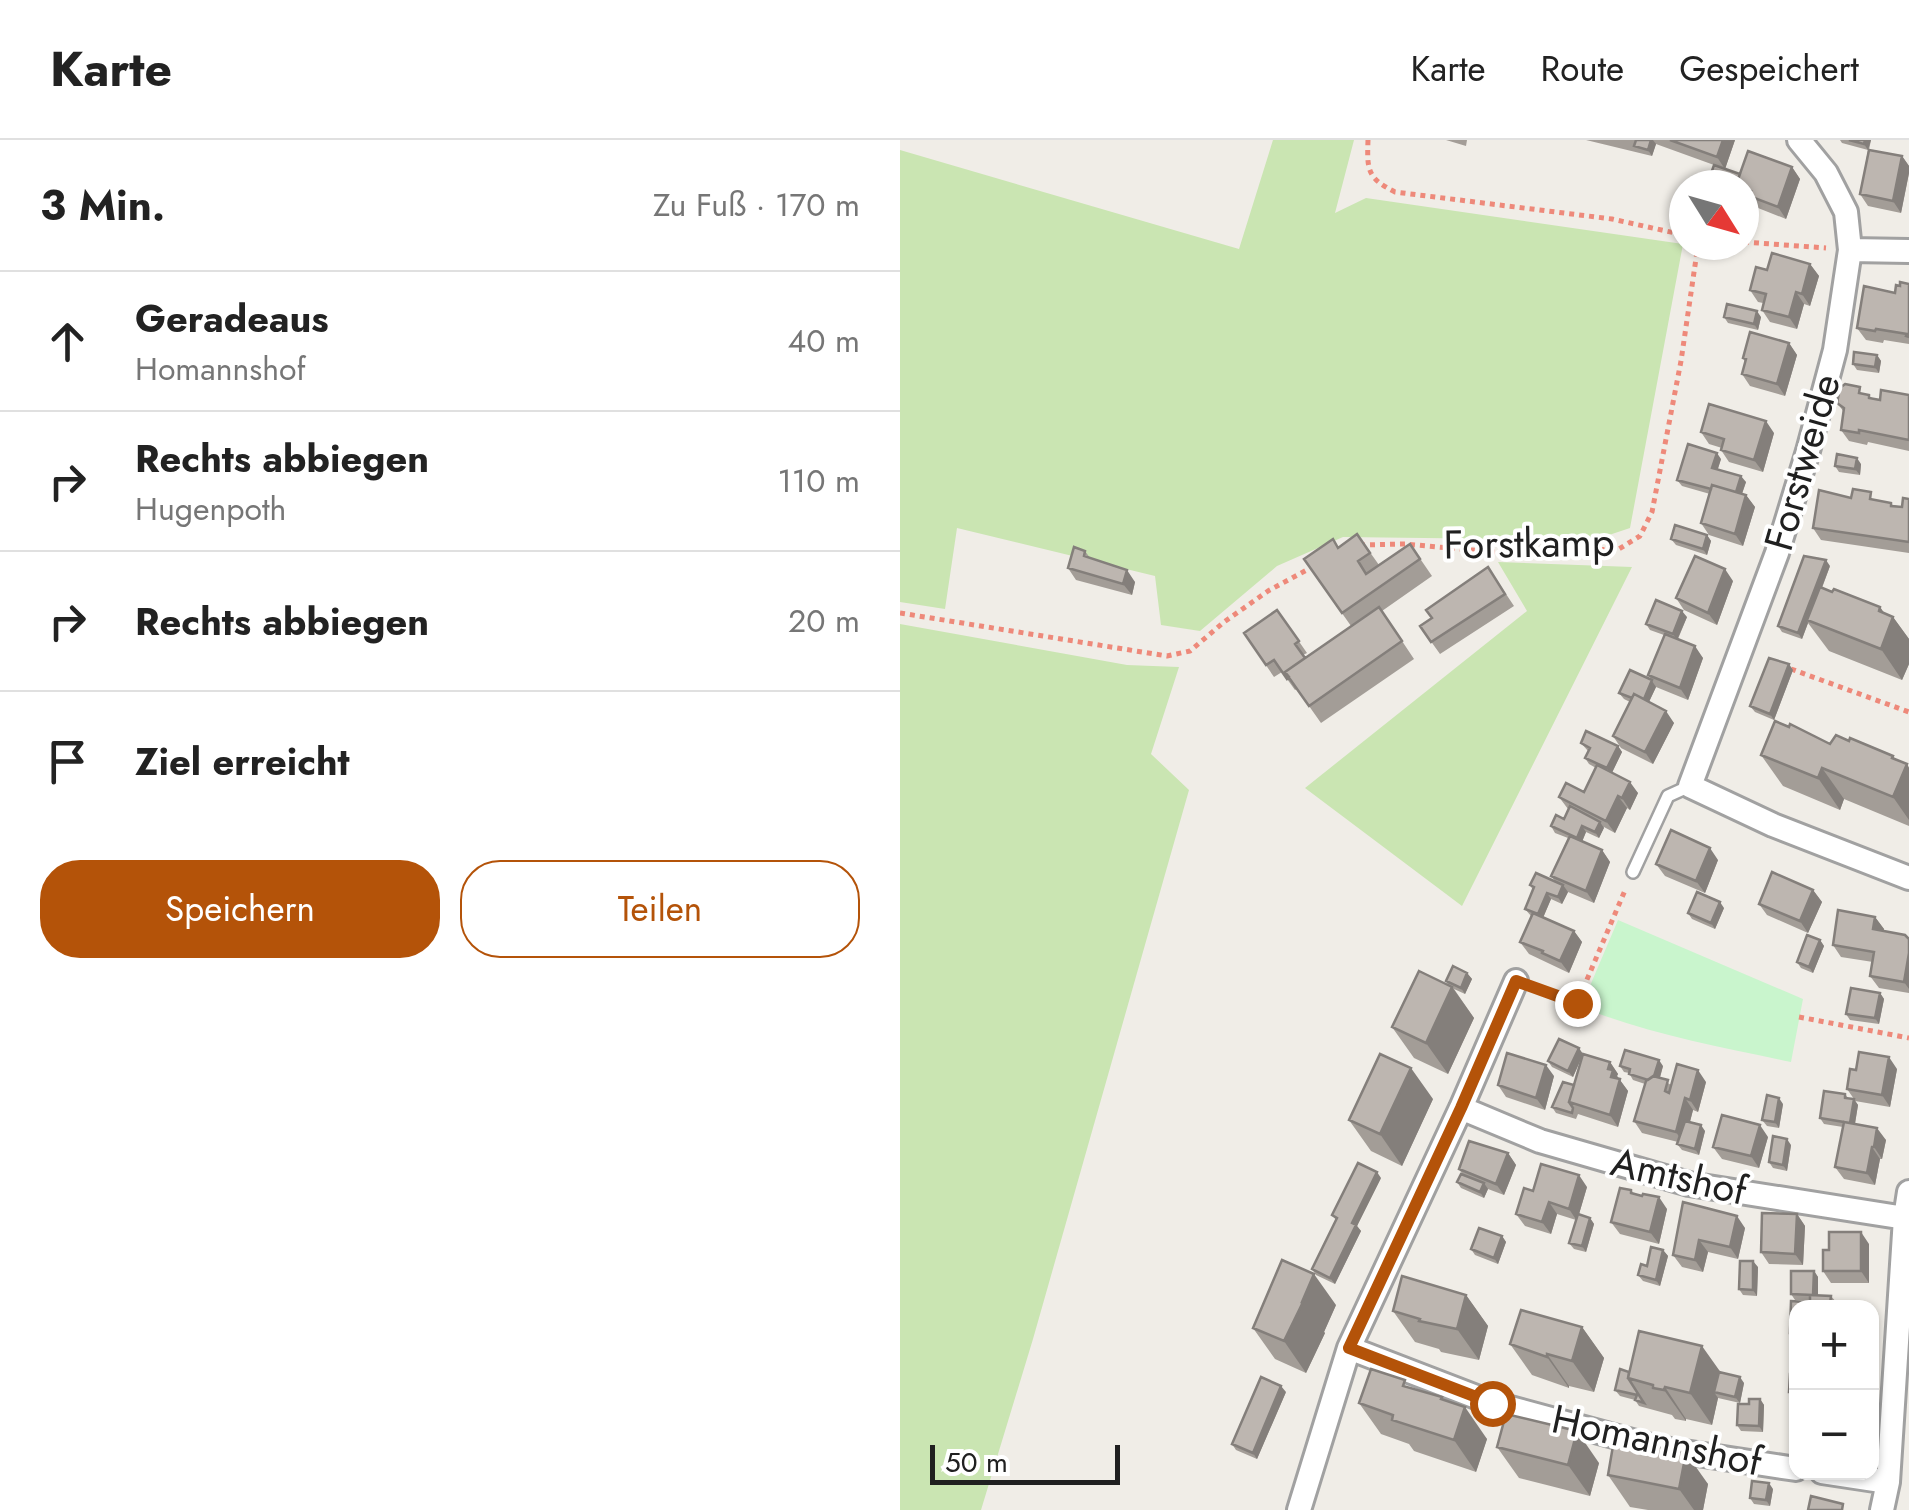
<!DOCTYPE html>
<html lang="de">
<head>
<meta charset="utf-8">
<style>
	body { margin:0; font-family:Jost,sans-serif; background:#f6f6f6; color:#222 }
	.controls { position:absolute; right:30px; bottom:30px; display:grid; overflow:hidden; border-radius:20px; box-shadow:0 2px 8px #0004 }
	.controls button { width:90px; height:90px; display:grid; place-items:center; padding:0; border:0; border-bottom:2px solid #e0e0e0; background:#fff; color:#222; font:50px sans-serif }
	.compass { position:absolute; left:769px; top:30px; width:90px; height:90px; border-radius:50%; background:#fff; box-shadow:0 2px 8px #0004; rotate:127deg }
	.scale { position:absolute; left:30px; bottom:25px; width:190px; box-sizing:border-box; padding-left:10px; border:5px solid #202020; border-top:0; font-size:28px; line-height:35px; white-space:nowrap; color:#202020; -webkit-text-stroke:8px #fff; paint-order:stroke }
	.stop { position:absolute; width:30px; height:30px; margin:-22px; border:8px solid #b45309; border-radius:50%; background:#fff }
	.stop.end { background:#b45309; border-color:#fff; box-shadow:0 2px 10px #0008 }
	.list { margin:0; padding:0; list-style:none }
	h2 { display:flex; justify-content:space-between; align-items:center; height:130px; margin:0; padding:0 40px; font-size:42px }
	h2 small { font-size:32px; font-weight:400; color:#767676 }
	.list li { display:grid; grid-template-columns:65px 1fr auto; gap:30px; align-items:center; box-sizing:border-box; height:140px; padding:0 40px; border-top:2px solid #e0e0e0 }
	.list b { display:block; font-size:38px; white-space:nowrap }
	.list p { margin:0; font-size:32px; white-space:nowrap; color:#767676 }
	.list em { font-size:32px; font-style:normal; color:#767676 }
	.actions { display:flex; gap:20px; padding:30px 40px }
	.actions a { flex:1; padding:22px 0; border:2px solid #b45309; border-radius:40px; text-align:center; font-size:35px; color:#b45309 }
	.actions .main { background:#b45309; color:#fff }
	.icon { flex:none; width:55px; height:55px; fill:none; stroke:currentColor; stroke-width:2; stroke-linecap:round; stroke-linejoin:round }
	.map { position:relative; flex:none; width:1009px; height:1370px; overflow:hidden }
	header { display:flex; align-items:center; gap:60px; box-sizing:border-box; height:140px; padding:0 50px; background:#fff; border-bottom:2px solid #e0e0e0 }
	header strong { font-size:48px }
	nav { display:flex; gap:55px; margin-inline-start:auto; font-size:35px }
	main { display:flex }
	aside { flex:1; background:#fff }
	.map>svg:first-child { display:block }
</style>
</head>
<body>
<header>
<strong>Karte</strong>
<nav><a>Karte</a><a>Route</a><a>Gespeichert</a></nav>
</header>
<main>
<aside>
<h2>3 Min.<small>Zu Fuß · 170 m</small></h2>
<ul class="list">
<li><svg class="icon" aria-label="ahead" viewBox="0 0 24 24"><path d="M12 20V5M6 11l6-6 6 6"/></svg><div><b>Geradeaus</b><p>Homannshof</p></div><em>40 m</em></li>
<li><svg class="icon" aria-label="right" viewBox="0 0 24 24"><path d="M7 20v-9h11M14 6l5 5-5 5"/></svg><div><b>Rechts abbiegen</b><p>Hugenpoth</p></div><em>110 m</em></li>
<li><svg class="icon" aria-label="right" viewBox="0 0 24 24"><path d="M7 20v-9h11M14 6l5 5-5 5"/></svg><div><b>Rechts abbiegen</b></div><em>20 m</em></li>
<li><svg class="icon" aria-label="arrive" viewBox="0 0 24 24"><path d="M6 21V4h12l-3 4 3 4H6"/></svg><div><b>Ziel erreicht</b></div></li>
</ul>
<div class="actions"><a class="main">Speichern</a><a>Teilen</a></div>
</aside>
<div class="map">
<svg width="1009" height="1370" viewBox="0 0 1009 1370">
	<rect width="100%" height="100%" fill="#f0ede7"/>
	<path fill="#cae5b2" d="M373,0H454L435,73L466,58L783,104L730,388L694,400L443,397L377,426L300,491L261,485L255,436L57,388L45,469L0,462V10L339,109Z
		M598,422L732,427L562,766L405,648L627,471Z
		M0,484L227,525L279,527L251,614L289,650L133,1199L81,1370H0Z"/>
	<path fill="#c9f5cd" d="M718,780L903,859L891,922C821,907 748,894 681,867Z"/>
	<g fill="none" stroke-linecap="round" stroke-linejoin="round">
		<defs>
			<path id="service" d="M733,732L768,656L790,646"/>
			<path id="minor" d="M899,0L926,33L946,72L950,110L935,210L908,311L877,413L790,646L873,685L1009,738
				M950,110L1009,111
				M561,968L640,1001L789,1044L1005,1078
				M449,1208L592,1263L758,1308L896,1329
				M922,1332L988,1342
				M399,1370L449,1208L561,968L616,841
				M982,1370L988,1342L1005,1078L1009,1052"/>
		</defs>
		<use href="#service" stroke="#a1a1a1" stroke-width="16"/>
		<use href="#minor" stroke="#a1a1a1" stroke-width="28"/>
		<path stroke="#ee897a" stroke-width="5" stroke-dasharray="5 5" stroke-linecap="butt" d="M468,0C467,30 467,38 495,52L712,79L784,95
			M844,102L926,108
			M460,405L505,404L605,413L719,409L740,396L752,372L781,221L798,105
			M0,473L267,516L290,511L324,482L368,451L414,426
			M891,529L1009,572
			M635,848L677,863L726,748
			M899,877L1009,898"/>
		<use href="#service" stroke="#fff" stroke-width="11"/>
		<use href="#minor" stroke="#fff" stroke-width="22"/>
	</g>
	<path fill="#a39d97" d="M546,0H567L566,6Z
		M686,0H835L825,29L840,34L892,27L900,39L886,79L858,68L852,60L844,58V45L814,25L756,4L752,16Z
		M940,0H971L969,10L1002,16L1009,26V33L1001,73L968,66L960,54L968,10L942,3Z
		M910,124L919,136L910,166L904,164L897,189L870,182L862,170L863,163L858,162L850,150L867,130Z
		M1009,144V204L984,200L983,203L966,200L957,188L995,153Z
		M824,177H861L858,190L828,183Z
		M889,203L897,215L885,256L850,246L842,234L845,222L843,218Z
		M977,215L981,221L979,233L957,230L953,224Z
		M965,254L972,258L980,260L1009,255V311L968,302L967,305L949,301L941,290L944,272L937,263Z
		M801,292L874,293L863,332L829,322L821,310L822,308L809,304Z
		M821,319L818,329L846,342L842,354L846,355L855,367L843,406L809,395L801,383L810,354L782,346L777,340Z
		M961,324L960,335L939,332L935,326Z
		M951,358L977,361L1002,367L1009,359V413L921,400L913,388Z
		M457,394L479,425L510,404L532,436L482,471L514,519L421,583L397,549L395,550L382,532L374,537L344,493L377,470L407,513L403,515L405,518L451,486L404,419L438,408Z
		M807,395L811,401L807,415L776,405L771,399Z
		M185,411L190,418L235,442L232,455L176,440L168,428Z
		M930,426L922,448L980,467L984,473L993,477L1009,499V524L1002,540L929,511L908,483L902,499L882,492L878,486Z
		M588,427L614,466L540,514L520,486L532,478Z
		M833,441L817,485L784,470L776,458Z
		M787,477L778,499L803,518L788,560L756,547L749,562L774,583L753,624L721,608L713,596L730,562L724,559L719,553L751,539L748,535L764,495L750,490L746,484Z
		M893,530L874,580L855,572L850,566Z
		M681,603L718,606L722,612L712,632L738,653L730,670L727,668L715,693L704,687L699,698L686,692L682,702L702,710L710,722L694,763L668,752L662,764L651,759L643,778L674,791L682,802L669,833L629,814L620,802L631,776L625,769L633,750L630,745L655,741L651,736L668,698L655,693L651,686L664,679L668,669L659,657L684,652L696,628L689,624L685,618L688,611Z
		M930,604L996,620L1007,624L1009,628V686L944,659L940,670L883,646L861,615Z
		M818,720L805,753L765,736L756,724Z
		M913,750L922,762L908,793L867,775L859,764Z
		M824,768L815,789L792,779L788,773Z
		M975,777L984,789L983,791L1009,799V853L979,848L970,836L973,822L941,817L933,805Z
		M920,800L924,806L913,833L901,828L897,822Z
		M567,833L572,839L565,854L554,849L574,878L548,934L514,918L492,887L548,845L546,841Z
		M980,853L984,859L979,884L950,880L946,874Z
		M683,915L673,937L652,927L648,921L683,915L710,922L718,934L717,936L728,951L718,987L678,974L676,979L656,973L652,967L674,945Z
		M720,926H763L760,938L771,945L806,942L798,972L793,970L790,982L805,991L799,1015L782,1010L777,1004L778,1002L742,993L734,981L745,944L733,940L729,933L724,932Z
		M997,929L990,967L955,961L958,965L955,984L986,1000L982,1019H980L975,1045L944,1039L935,1027L943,987L924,984L920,978L945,954L948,958L954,959L947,949L956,930Z
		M654,936L645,970L606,957L598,945Z
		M533,959L502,1026L471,1011L449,980Z
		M883,964L879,988L867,986L862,980Z
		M868,997L859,1028L822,1019L813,1007Z
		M891,1005L887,1031L873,1028L869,1022Z
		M608,1013L616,1025L604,1055L588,1049L584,1058L561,1048L557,1042L563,1035L559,1029Z
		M481,1038L457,1086L461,1091L435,1144L416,1135L412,1129L436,1080L432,1075Z
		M687,1047L679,1074L690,1078L694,1084L686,1112L674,1109L669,1103L676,1080L657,1074L651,1094L625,1086L616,1074L633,1051Z
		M731,1050L734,1054L742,1056L767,1069L759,1104L720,1094L711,1082Z
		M783,1062L845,1088L838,1119L808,1112L803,1132L782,1127L773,1115Z
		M897,1074L905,1086L903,1125L869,1124L861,1112Z
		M602,1096L606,1102L598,1124L575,1115L571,1109Z
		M969,1104V1143H931L923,1131Z
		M763,1110L768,1116L760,1146L743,1141L738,1135Z
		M858,1127L857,1156L843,1155L839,1149Z
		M891,1131H914L918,1137V1155L931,1156L936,1162L935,1164L959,1166L960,1168H896V1202L890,1193L891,1161L910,1162V1161L895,1160L891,1154Z
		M566,1155L588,1186L579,1220L541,1212L539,1209L515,1202L493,1171Z
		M436,1165L424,1192L425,1193L406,1233L375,1219L353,1188Z
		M682,1187L704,1218L694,1252L669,1246V1248L632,1235L610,1204Z
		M729,1232H820L844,1243L840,1263L818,1258L812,1285L786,1279V1281L775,1279L772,1275L739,1266L735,1260L720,1256L715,1250Z
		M511,1248L543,1260L587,1299L576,1332L514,1311L509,1304L481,1294L459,1263Z
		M386,1252L357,1319L336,1310L332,1304Z
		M860,1259L864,1265L863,1292L841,1291L837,1285Z
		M745,1305L756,1306L808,1344L803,1370H748L730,1367L708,1335Z
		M597,1307L699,1323L690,1356L619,1338Z
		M873,1349L870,1366L854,1364L850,1358Z"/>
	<path fill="#847f7b" d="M751,0H753L756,4L752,16L748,10Z
		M823,0H835L825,29L817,17Z
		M965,0H971L968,10L964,4Z
		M1002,16L1009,26V33L1001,73L993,61Z
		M892,27L900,39L886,79L878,67Z
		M910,124L919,136L910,166L902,154Z
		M896,152L904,164L897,189L889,177Z
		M857,171L861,177L858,190L854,184Z
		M889,203L897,215L885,256L877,244Z
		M977,215L981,221L979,233L975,227Z
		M866,281L874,293L863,332L854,320Z
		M817,313L821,319L816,334L812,328Z
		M957,318L961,324L960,335L955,329Z
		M841,336L846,342L839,362L835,356Z
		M846,355L855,367L843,406L835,394Z
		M807,395L811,401L807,415L803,409Z
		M926,420L930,426L909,481L907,480L908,483L902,499L898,493Z
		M825,429L833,441L817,485L808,473Z
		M227,430L235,442L232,455L223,444Z
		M980,467L991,483L993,477L1009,499V524L1002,540L981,509L979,471Z
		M782,471L787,477L777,500L773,494Z
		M795,506L803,518L788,560L780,548Z
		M889,524L893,530L874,580L870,574Z
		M752,541L756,547L746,568L742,562Z
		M766,571L774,583L753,624L745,612Z
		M718,606L722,612L711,635L707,628Z
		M993,616L1004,631L1007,624L1009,628V680L993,657Z
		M922,628L944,659L940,670L918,638Z
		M730,642L738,653L730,670L722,658Z
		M718,656L727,668L715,693L706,681Z
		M700,682L704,688L699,698L695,692Z
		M682,686L686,692L681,704L677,698Z
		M810,708L818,720L805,753L796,741Z
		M702,710L710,722L694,763L686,751Z
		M663,745L668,752L662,764L658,757Z
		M913,750L922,762L908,793L900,781Z
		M647,753L651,759L642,780L638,774Z
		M820,762L824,768L815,789L811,783Z
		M975,777L984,789L982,801L973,789Z
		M674,791L682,802L669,833L660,821Z
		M920,800L924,806L913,833L909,827Z
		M1009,813V849L1004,842Z
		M567,833L572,839L565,854L561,848Z
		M552,847L574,878L548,934L526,903Z
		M980,853L984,859L979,884L975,878Z
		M679,908L683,914L673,937L668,931Z
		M989,917L997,929L990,967L982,955Z
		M759,920L763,926L757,947L753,941Z
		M710,922L718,934L717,936L728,951L718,987L710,975L711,937L708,929Z
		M646,925L654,936L645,970L636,958Z
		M511,928L533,959L502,1026L480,994Z
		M798,930L806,942L798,972L790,960Z
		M785,958L793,970L784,1004L776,992Z
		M879,958L883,964L879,988L875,982Z
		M954,959L958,965L954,989L950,983Z
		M801,985L805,991L799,1015L795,1009Z
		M860,985L868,997L859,1028L851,1016Z
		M977,988L986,1000L982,1019L974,1007Z
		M887,999L891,1005L887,1031L883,1025Z
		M972,1007L980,1019L975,1045L967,1033Z
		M608,1013L616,1025L604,1055L596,1044Z
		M477,1032L481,1038L457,1086L461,1091L435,1144L430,1138L452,1083Z
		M679,1035L687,1047L677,1081L669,1069Z
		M584,1043L588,1049L584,1058L580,1052Z
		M759,1057L767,1069L759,1104L750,1092Z
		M649,1062L657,1074L651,1094L642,1082Z
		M897,1074L905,1086L903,1125L895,1114Z
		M837,1076L845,1088L838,1119L830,1107Z
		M690,1078L694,1084L686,1112L682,1106Z
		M961,1092L969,1104V1143L961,1131Z
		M602,1096L606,1102L598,1124L594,1118Z
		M799,1100L808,1112L803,1132L795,1120Z
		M763,1110L768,1116L760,1146L756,1140Z
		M853,1121L858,1127L857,1156L853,1150Z
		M914,1131L918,1137V1161L913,1155Z
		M414,1134L436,1165L424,1192L425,1193L406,1233L384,1201Z
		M566,1155L588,1186L579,1220L557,1189Z
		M682,1187L704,1218L694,1252L672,1221Z
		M802,1206L824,1237L814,1252L818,1258L812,1285L790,1253Z
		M647,1214L669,1246V1248L647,1217Z
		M840,1237L844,1243L840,1263L835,1257Z
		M381,1246L386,1252L357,1319L353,1313Z
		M765,1247L786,1279V1281L764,1250Z
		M542,1257L560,1284L565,1267L587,1299L576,1332L554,1300Z
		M860,1259L864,1265L863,1292L859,1286Z
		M677,1291L699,1323L690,1356L668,1325Z
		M786,1313L808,1344L803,1370H794L779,1349Z
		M869,1343L873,1349L870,1366L866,1360Z"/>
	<path fill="#bdb6b0" stroke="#847f7b" stroke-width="2.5" d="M736,0H751L748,10L734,6Z
		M770,0H823L817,17Z
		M949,0H965L964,4Z
		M969,10L1002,16L993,61L960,54Z
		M848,11L892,27L878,67L849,56L851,51L844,49V45H836Z
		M814,25L840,34L836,45H807Z
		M872,113L910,124L902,154L896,152L889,177L862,170L866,154L850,150L856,127L867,130Z
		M1000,142L1009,144V197L1006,196L1007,194L976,189L975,191L957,188L964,146L995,153L996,145L1000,146Z
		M827,164L857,171L854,184L824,177Z
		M850,192L889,203L877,244L842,234L846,219L843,218Z
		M954,212L977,215L975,227L953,224Z
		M945,244L960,247L959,253L969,255V258L980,260L981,250L1009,255V300L959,290V293L941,290L944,268L937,263L940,248Z
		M809,264L866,281L854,320L821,310L824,299L801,292Z
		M788,304L817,313L812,328L841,336L836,352L812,345L811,349L777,340Z
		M937,314L957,318L955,329L935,326Z
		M812,345L846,355L835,394L801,383Z
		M953,349L971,352L970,359L991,363V366L1002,367L1003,358L1009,359V402L913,388L919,350L951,358Z
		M775,385L807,395L803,409L771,399Z
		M457,394L470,413L458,421L466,434L510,404L520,419L442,473L404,419L433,399L438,408Z
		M174,407L185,411L184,416L227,430L223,444L168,428Z
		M795,416L825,429L808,473L776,458Z
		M904,416L926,420L898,493L878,486Z
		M588,427L605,454L531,502L520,486L532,478L526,470Z
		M920,447L932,452L934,449L980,467L979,471L993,477L981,509L907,480Z
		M756,460L782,471L773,494L746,484Z
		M479,467L502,501L409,566L385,532Z
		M377,470L399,501L395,504L405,518L385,532L389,537L387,539L374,520L366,525L344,493Z
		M765,494L795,506L780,548L748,535Z
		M869,518L889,524L870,574L850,566Z
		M730,530L752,540L744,559L734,554L732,558L719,553Z
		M734,554L766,571L745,612L713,596Z
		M875,581L889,587L890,584L930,604L936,595L949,601L950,598L993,616L992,618L1007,624L993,657L922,628L918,638L861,615Z
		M686,591L718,606L707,628L685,618L690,608L681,603Z
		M697,625L730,642L722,658L718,656L706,681L659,657L666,643L684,652Z
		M670,666L700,682L695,692L682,686L677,698L651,686L656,675L664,679Z
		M771,690L810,708L796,741L756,724Z
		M670,696L702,710L686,751L651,736Z
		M872,732L913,750L900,781L859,764Z
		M636,733L663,745L658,757L647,753L638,774L625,769L634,747L630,745Z
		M797,752L820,762L811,783L788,773Z
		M938,770L975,777L973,789L1005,795L1009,799V813L1004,842L970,836L974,812L933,805Z
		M633,773L674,791L660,821L642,813L643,811L620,802Z
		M907,795L920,800L909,827L897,822Z
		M553,826L567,833L561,848L546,841Z
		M519,831L552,847L526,903L492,887Z
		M951,848L980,853L975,878L946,874Z
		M659,899L679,908L668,931L648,921Z
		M725,910L759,920L754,936L748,940L729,934L730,929L720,926Z
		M959,912L989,917L982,955L947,949L950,929L956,930Z
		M607,913L646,925L636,958L598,945Z
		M480,914L511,928L480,994L449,980Z
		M683,914L710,922L708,929L713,930L711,937L720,939L710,975L669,962Z
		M777,924L798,930L790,960L785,958L776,992L734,981L746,941L753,936L768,940L765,951L769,953Z
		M663,942L674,945L669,962L673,968L672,973L652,967Z
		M924,951L945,954V958L954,959L950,983L920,978Z
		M867,955L879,958L875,982L862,980Z
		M822,975L860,985L851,1016L813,1007Z
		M785,981L801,985L795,1009L777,1004Z
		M944,982L977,988L974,1007H972L967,1033L935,1027Z
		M873,996L887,999L883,1025L869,1022Z
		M569,1001L608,1013L596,1044L559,1029Z
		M458,1023L477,1032L452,1083L456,1085L430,1138L412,1129L437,1078L432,1075Z
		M641,1024L679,1035L669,1069L649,1062L642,1082L616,1074L624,1048L633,1051Z
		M561,1034L584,1043L580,1052L557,1042Z
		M720,1048L731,1050V1053L742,1056L743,1054L759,1057L750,1092L711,1082Z
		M783,1062L837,1076L830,1107L799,1100L795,1120L773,1115Z
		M862,1073L897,1074L895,1114L861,1112Z
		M678,1074L690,1078L682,1106L669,1103Z
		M579,1088L602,1096L594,1118L571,1109Z
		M929,1092H961V1131H923V1110H929Z
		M751,1107L763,1110L756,1140L738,1135L741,1124L747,1126Z
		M382,1120L414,1134L402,1162H403L384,1201L353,1188Z
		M840,1121H853V1150L839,1149Z
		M891,1131H914L913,1155L891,1154Z
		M502,1136L566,1155L557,1189L519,1181L520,1179L493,1171Z
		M910,1155L931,1156L930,1164L910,1162Z
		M891,1161L959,1166V1168H896V1193H890Z
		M621,1170L682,1187L672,1221L647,1214V1217L610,1204Z
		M739,1191L802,1206L790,1253L765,1247L764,1250L753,1248V1245L728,1238Z
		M471,1229L505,1240L503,1246L542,1257L541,1259L565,1267L554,1300L492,1280L493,1275L459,1263Z
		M720,1229L729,1232L728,1238L744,1263L735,1260L737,1255L715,1250Z
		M819,1232L840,1237L835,1257L814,1252Z
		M890,1234H896V1252H889Z
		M361,1237L381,1246L353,1313L332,1304Z
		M849,1259H860L859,1286L837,1285L838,1264H849Z
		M606,1274L677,1291L668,1325L597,1307Z
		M714,1300L756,1306V1307L786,1313L779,1349L708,1335Z
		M852,1341L869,1343L866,1360L850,1358Z
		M911,1356L943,1364L942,1370H908Z"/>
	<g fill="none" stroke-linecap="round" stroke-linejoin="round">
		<path stroke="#b45309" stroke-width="12" d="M592,1263L449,1208L561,968L616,841L677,863"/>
	</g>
	<g text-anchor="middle" stroke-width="8" stroke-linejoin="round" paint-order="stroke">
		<g font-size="40" fill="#202020" stroke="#fff">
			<text transform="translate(902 322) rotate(-74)" y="14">Forstweide</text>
			<text transform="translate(629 403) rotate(-1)" y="14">Forstkamp</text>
			<text transform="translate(779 1036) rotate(13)" y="14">Amtshof</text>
			<text transform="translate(757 1300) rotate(12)" y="14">Homannshof</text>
		</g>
	</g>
</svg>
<div class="controls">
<button>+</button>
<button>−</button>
</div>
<svg class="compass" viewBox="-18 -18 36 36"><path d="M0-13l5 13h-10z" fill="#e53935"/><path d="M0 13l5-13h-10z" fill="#767676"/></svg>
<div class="scale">50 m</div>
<div class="stop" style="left:592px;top:1263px"></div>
<div class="stop end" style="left:677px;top:863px"></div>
</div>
</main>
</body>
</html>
